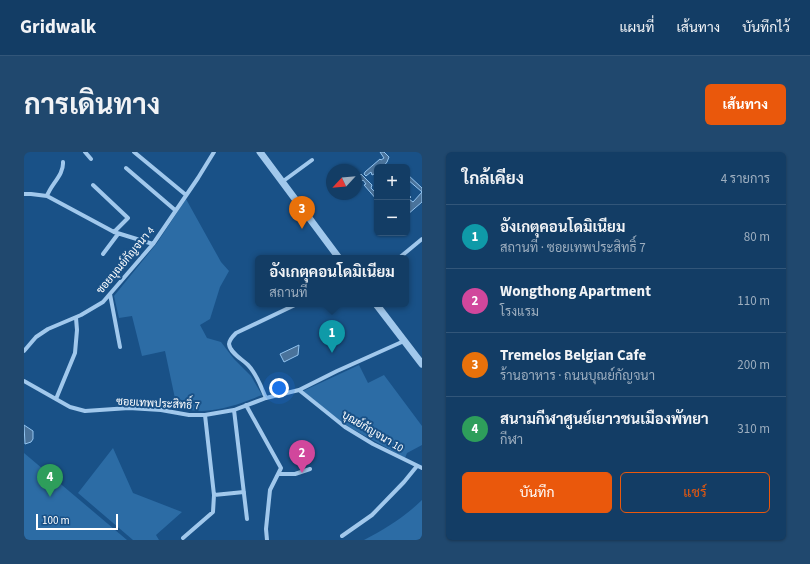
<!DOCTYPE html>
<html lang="th">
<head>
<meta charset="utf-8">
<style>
	body { margin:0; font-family:"Source Sans 3",Sarabun,sans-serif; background:#20486e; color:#f1f3f6 }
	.controls { position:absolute; right:12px; top:12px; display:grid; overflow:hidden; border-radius:6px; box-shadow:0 1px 3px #0004 }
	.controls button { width:36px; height:36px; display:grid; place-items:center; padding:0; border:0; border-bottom:1px solid #325679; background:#133d65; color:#f1f3f6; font:20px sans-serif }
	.compass { position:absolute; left:302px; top:12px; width:36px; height:36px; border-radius:50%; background:#133d65; box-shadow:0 1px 3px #0004; rotate:244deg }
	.scale { position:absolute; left:12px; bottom:10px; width:82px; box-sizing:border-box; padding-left:4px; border:2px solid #fff; border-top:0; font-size:11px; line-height:14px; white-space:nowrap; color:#fff; -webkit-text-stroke:3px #195187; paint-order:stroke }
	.you { position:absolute; left:255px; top:236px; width:14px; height:14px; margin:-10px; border:3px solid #fff; border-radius:50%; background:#1a73e8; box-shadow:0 0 0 6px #1a73e833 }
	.badge { display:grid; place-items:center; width:26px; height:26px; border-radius:50%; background:#ea580c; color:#fff; font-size:13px; font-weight:700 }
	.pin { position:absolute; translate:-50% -33px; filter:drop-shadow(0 1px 2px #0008) }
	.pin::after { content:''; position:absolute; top:21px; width:14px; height:12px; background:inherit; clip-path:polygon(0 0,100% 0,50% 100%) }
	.popup { position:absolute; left:231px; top:103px; width:154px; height:52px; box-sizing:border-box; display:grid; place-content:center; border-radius:6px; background:#133d65; filter:drop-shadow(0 1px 3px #0005); font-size:13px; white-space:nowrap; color:#9daebf }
	.popup b { font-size:15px; color:#f1f3f6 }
	.popup::after { content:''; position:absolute; left:50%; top:100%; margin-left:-8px; border:8px solid transparent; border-top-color:#133d65 }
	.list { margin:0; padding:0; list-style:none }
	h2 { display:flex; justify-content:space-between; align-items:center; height:52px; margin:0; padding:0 16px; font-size:17px }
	h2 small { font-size:13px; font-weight:400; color:#9daebf }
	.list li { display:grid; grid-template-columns:26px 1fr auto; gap:12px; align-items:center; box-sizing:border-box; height:64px; padding:0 16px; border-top:1px solid #325679 }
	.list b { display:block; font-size:15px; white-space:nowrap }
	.list p { margin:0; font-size:13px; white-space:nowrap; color:#9daebf }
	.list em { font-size:13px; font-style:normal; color:#9daebf }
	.actions { display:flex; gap:8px; padding:12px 16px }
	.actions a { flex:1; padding:9px 0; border:1px solid #ea580c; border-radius:6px; text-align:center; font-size:14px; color:#ea580c }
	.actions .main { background:#ea580c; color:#fff }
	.map { position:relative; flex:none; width:398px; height:388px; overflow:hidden; border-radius:6px }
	header { display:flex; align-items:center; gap:24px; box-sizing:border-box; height:56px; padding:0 20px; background:#133d65; border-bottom:1px solid #325679 }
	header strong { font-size:19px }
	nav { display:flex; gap:22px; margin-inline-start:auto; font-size:14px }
	.intro { display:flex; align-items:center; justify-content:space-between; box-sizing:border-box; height:96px; padding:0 24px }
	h1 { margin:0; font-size:28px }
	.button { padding:10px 18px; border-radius:6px; background:#ea580c; color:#fff; font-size:14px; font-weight:700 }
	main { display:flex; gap:24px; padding:0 24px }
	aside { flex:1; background:#133d65; border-radius:6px; box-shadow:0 1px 3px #0004 }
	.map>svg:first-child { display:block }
</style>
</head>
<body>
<header>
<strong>Gridwalk</strong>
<nav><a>แผนที่</a><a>เส้นทาง</a><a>บันทึกไว้</a></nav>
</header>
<div class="intro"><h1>การเดินทาง</h1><a class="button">เส้นทาง</a></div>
<main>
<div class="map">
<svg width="398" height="388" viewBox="0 0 398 388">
	<rect width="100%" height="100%" fill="#195187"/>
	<path fill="#2c6ca5" d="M162,47L197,110L205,119L196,135L186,167L176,173L183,186L197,190L210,207L227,224L238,243C218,251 199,258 178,259C170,259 161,257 153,256L141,199L118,204L108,164L95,166L90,144L133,91Z
		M335,213L344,231L360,223L398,274V293L383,301L381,306L325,275L303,259L279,239Z
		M89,296L109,341L158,360L132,383L135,388H109L54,341Z
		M0,301L103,388H0Z
		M398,348V388H340C361,377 382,364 398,348Z"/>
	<path fill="#4a739b" stroke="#93c4ef" d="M356,0H360L365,5L363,10L359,15H353V24L350,22L348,23L347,20L342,24L340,22L341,20L356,7L357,8L360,6Z
		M337,22L348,33L347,36L353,42V48L340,33L342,32L339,28L332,34V27Z
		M383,22L398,36V50L383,63V42L387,45L385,47L389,50L398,40L383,27Z
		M275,193L274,203L260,210L256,202Z
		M0,273L9,279V287L7,290L1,292Z"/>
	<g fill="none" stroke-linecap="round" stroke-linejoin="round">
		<path stroke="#a1c8ec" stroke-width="4" d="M61,0L67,7
			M110,0L162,43
			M102,16L151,58
			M258,30L288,8
			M69,33L104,66L90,80
			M0,42H7L23,44L90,80L129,92
			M23,44C27,32 40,23 39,10
			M79,102L94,82
			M375,106L398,87
			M86,142L96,195
			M0,199L12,185L24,177L57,163L79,150L129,92L174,26L190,0
			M0,229L46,255L61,259L105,256L137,258L165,263H181L210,258L242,246L275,238L313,219L380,189
			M275,238L321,275L349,292L398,316
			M242,246C237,235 233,222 224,213C218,207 206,201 205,192C205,188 209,184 212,181L273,152
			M32,247L51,201L53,178L52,166
			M222,253L257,316L246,338L242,377L243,388
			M210,258L223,367
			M255,322H271L286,317
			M190,343L220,340
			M318,384L348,363L380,330L393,314
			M159,386L189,360L190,343L181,263"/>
		<path stroke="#a1c8ec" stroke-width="7" d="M236,0L315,106
			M352,152L398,212"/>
	</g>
	<g text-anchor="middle" stroke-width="4" stroke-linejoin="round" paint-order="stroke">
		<g font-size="11" fill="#fff" stroke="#195187">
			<text transform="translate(101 108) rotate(-50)" y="4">ซอยบุณย์กัญจนา 4</text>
			<text transform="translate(134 251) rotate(3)" y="4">ซอยเทพประสิทธิ์ 7</text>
			<text transform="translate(349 279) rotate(31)" y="4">บุณย์กัญจนา 10</text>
		</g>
	</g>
</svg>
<div class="controls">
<button>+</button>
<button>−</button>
</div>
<svg class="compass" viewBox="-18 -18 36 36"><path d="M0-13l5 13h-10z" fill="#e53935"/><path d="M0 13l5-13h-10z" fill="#9daebf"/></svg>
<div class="scale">100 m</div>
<div class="you"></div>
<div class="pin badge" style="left:308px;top:201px;background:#0f9aa8">1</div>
<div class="popup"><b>อังเกตุคอนโดมิเนียม</b>สถานที่</div>
<div class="pin badge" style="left:278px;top:321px;background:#d1479c">2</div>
<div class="pin badge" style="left:278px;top:77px;background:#e8710a">3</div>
<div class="pin badge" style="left:26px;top:345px;background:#2e9e5b">4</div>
</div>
<aside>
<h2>ใกล้เคียง<small>4 รายการ</small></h2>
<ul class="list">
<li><span class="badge" style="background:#0f9aa8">1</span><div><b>อังเกตุคอนโดมิเนียม</b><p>สถานที่ · ซอยเทพประสิทธิ์ 7</p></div><em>80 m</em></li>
<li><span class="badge" style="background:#d1479c">2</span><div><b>Wongthong Apartment</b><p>โรงแรม</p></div><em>110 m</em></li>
<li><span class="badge" style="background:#e8710a">3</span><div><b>Tremelos Belgian Cafe</b><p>ร้านอาหาร · ถนนบุณย์กัญจนา</p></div><em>200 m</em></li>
<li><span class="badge" style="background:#2e9e5b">4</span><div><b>สนามกีฬาศูนย์เยาวชนเมืองพัทยา</b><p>กีฬา</p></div><em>310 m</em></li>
</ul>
<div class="actions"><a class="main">บันทึก</a><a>แชร์</a></div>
</aside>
</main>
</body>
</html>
